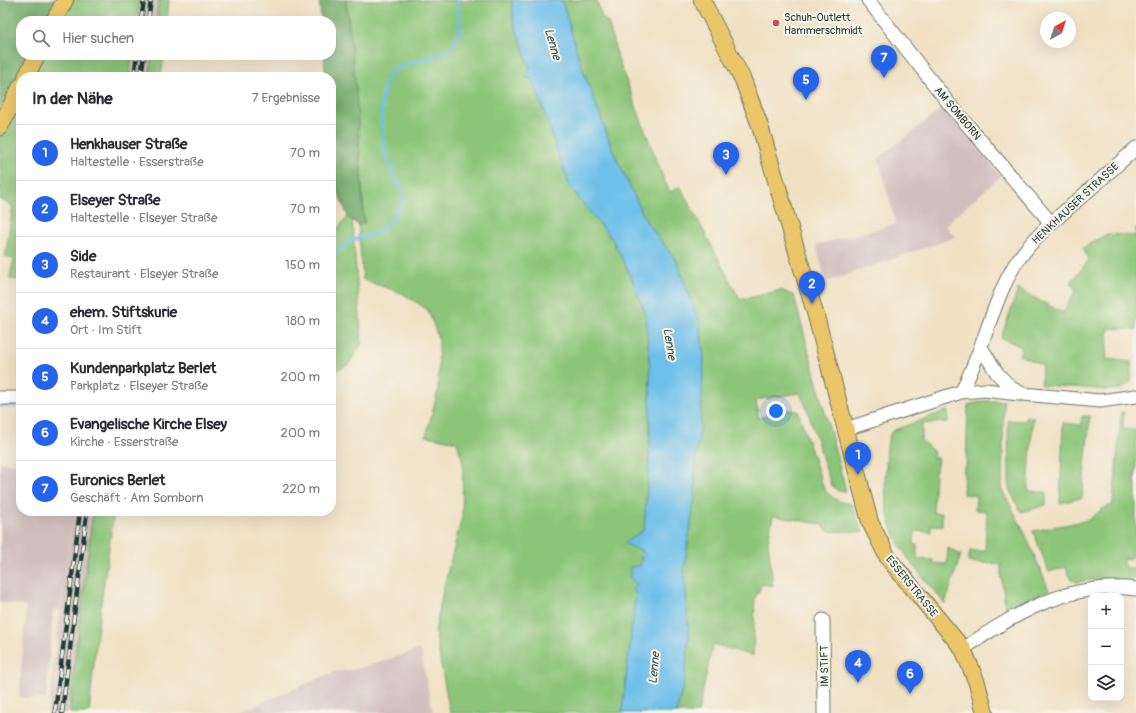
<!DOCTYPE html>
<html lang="de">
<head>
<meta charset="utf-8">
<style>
	body { margin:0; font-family:Pangolin,sans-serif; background:#f7f7f7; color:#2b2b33 }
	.controls { position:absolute; right:12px; bottom:12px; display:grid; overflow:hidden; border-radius:8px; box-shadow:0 4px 16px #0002 }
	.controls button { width:36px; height:36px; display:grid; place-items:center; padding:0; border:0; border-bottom:1px solid #e1e1e2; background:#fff; color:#2b2b33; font:20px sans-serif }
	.compass { position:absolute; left:1040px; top:12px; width:36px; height:36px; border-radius:50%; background:#fff; box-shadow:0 4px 16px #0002; rotate:39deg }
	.you { position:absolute; left:776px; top:411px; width:14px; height:14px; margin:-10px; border:3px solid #fff; border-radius:50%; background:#1a73e8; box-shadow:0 0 0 6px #1a73e833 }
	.badge { display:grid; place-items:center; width:26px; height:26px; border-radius:50%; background:#2563eb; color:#fff; font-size:13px; font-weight:700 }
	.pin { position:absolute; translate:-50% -33px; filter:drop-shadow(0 1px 2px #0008) }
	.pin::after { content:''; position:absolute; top:21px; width:14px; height:12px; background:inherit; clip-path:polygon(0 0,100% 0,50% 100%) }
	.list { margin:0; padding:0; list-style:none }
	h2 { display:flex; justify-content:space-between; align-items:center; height:52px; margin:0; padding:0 16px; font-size:17px }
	h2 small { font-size:13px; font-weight:400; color:#7c7c81 }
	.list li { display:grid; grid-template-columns:26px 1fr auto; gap:12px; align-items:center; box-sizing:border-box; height:56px; padding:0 16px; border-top:1px solid #e1e1e2 }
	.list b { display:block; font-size:15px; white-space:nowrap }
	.list p { margin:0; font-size:13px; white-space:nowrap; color:#7c7c81 }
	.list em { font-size:13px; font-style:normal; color:#7c7c81 }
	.icon { flex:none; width:22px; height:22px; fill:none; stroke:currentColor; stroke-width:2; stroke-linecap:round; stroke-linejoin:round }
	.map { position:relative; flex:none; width:1136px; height:713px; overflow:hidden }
	.search { position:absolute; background:#fff; box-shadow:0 4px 16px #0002; left:16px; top:16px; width:320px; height:44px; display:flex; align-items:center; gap:10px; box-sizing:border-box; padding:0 14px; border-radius:16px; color:#7c7c81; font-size:15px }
	.panel { position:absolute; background:#fff; box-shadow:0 4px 16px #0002; left:16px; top:72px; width:320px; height:444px; border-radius:16px }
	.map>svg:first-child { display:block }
</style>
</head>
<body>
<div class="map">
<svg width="1136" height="713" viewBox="0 0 1136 713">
	<rect width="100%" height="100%" fill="#f7f3e8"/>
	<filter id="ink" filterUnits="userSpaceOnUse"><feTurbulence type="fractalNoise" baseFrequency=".025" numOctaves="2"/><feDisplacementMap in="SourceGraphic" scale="8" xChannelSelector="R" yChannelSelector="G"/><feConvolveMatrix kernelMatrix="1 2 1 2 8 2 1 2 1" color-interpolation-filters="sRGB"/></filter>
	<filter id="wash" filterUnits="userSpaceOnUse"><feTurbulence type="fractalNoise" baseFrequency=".012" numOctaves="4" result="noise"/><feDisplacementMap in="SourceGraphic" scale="16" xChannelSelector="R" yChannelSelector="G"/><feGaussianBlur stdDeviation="0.9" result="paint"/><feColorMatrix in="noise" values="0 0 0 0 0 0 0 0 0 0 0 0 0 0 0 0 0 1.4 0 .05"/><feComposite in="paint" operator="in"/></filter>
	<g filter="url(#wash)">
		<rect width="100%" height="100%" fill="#f0e1c4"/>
		<path fill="#d1bfbe" d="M139,0H159L156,21H136Z
			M132,55H152L149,77H129Z
			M944,107L1001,176L945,225L956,237L826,282L816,245L896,224L878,158Z
			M0,462L21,465V511H73L60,610H53L46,699L19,697L26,607L0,602Z
			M73,511H93L69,713H48Z
			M420,649L433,713H238L333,672L357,669Z"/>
		<path fill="#8cc579" stroke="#568156" d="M66,0H139L137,21H55Z
			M159,0H169L167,21H156Z
			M346,0H512L513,20L530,68L527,76L533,80L570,187L612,239L630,274L646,315L650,371V446L644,530L625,543L642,551L640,567H631L637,585L632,588L636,593L622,713H450L435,632L443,590L462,517L463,463L457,442L426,436L438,390L439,340L428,310L402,293L363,280L358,225L364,224C361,149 354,74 346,0Z
			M562,0H597L602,18L608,22L618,59L664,180L670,192L679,187L681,188L740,300L781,290L794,296L846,491H838L831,485L807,409L800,393L756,400L759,418L787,410L798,411L824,489C832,499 839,502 851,504L863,532L827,531L821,524L773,516L768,541L773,586L762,584L755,598L753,656L713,644L698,713H676L684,682L689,637L684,569L695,496V463L677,262L646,221L614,153L580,62Z
			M37,55H132L129,77H26Z
			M152,55H164L161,77H149Z
			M21,86V280L9,279L14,259L5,256L13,206L0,199V127Z
			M348,217L352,220L362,343L349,364L331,373V235Z
			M1136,227V330L1109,328L1106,359L1131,362V382L1122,389L1107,390L1041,385L1042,365L1019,355L1022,347L1001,338L1018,289L1063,313L1076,290L1071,282L1089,260L1083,248L1107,234L1136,236Z
			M983,401H1004L1002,490L1023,529L1049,590L1006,610L1001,576V564L968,562L970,551H985L987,511L975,510L976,495L963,494L964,467H966L968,405Z
			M948,410V422L922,424V438H919L934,452L933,458H938L936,471H935L933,513H942V526L931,525V532L915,531L914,545H917V559L933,560V563L947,564L948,548L961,555L945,604C904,555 880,533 886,465C887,454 886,441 892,431Z
			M1121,412H1124L1123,429L1136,430V470L1134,482L1136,483V540L1131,559L1125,558L1123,566L1136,570V579H1102L1075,582L1068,575L1066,567L1049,572L1033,531L1089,520L1102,509L1110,506L1113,504Z
			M1026,416L1033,417L1028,491L1046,492V505L1021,512L1009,489L1008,420L1026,421Z
			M1082,416H1090L1082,498L1060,503L1063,423L1081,425Z
			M93,511H114L97,633L89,713H70L71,691Z"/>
		<path fill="#71aa69" stroke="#48744e" d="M0,0H55L46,21H21V55H31L0,115Z
			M319,0H346L356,87L364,224L358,225L348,217L331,174V77H325L324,55H331V21H321Z"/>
		<path fill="#6ec0ea" stroke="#467e8f" d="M512,0H562L580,62L614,153L646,221L677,262L699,321L704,358L700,429L695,463V496L684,569L689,637L684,682L676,713H622L636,593L632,588L637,585L630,578V567L640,566L642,551L624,543L644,530L650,446V371L646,315L630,274L612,239L570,187L533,80L526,77L530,68L513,20Z"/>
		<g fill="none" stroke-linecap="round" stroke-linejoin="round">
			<path stroke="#6ec0ea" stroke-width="3" d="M331,257L352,240L374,234L390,223L403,200V194C398,184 391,172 388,161C381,140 374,80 397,69C417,58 448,60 459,34C463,23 456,11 458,0
				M0,406H17"/>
		</g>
	</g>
	<g filter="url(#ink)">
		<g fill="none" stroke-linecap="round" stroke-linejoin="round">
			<defs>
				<path id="minor" d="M868,0L947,101L1051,223
					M982,349L997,373L1011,388L1023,394L1100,401L1136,396
					M961,392L985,390L1019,394
					M0,398H21
					M846,429L961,392C983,352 991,306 1014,266C1029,242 1051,223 1072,205C1094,186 1115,167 1136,148
					M823,620L824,713
					M963,649C1015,613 1070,581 1136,589"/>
				<path id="major" d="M702,0L743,80L759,123L816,316L870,522L888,558L963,649L977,683L985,713
					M54,21L65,0
					M26,77L37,55
					M0,127L21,86"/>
			</defs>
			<use href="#minor" stroke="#687666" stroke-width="15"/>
			<use href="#major" stroke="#687666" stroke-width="18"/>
			<use href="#minor" stroke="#fff" stroke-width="13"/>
			<use href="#major" stroke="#ebc669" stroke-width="16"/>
			<defs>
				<path id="rail" d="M141,21L144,0
					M148,21L151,0
					M134,77L137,55
					M141,77L144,55
					M55,713L80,511
					M62,713L87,511"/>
			</defs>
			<use href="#rail" stroke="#1f3d34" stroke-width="4.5"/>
			<use href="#rail" stroke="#f7f3e8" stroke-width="3" stroke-dasharray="9" stroke-linecap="butt"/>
		</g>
	</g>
	<circle fill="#d1495b" stroke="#f7f3e8" stroke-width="1.5" cx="776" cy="23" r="4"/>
	<g text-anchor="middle" stroke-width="4" stroke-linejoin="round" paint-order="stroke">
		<g font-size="11" fill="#1f3d34" stroke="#f7f3e8" text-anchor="start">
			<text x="784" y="21">Schuh-Outlett<tspan x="784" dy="13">Hammerschmidt</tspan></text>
		</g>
		<g font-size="11" fill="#1f3d34" stroke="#f7f3e8">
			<text transform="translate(958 113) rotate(50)" y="4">AM SOMBORN</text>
			<text transform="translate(1075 203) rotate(-43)" y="4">HENKHAUSER STRASSE</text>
			<text transform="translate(912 586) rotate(51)" y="4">ESSERSTRASSE</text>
			<text transform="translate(824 666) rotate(-91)" y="4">IM STIFT</text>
		</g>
		<g font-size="12" font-style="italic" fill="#2f5758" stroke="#f7f3e8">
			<text transform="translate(553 44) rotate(74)" y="4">Lenne</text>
			<text transform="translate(670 344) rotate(81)" y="4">Lenne</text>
			<text transform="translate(654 668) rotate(-85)" y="4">Lenne</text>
		</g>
	</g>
</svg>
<div class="controls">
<button>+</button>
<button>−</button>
<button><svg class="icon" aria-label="layers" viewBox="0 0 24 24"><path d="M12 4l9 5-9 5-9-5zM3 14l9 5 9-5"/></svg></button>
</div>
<svg class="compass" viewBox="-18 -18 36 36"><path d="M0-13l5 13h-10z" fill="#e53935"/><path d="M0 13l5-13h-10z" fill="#7c7c81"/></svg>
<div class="you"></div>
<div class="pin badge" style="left:858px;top:475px">1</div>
<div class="pin badge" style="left:812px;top:304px">2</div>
<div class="pin badge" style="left:726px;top:175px">3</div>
<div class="pin badge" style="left:858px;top:683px">4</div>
<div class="pin badge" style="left:806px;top:100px">5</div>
<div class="pin badge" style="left:910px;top:694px">6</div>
<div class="pin badge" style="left:884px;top:78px">7</div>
<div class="search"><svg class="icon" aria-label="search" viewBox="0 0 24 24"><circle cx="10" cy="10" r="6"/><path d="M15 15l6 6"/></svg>Hier suchen</div>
<section class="panel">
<h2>In der Nähe<small>7 Ergebnisse</small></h2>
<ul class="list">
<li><span class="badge">1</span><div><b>Henkhauser Straße</b><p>Haltestelle · Esserstraße</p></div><em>70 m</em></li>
<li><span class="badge">2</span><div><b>Elseyer Straße</b><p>Haltestelle · Elseyer Straße</p></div><em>70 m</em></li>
<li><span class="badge">3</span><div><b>Side</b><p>Restaurant · Elseyer Straße</p></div><em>150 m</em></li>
<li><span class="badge">4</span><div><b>ehem. Stiftskurie</b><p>Ort · Im Stift</p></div><em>180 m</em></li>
<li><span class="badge">5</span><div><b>Kundenparkplatz Berlet</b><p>Parkplatz · Elseyer Straße</p></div><em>200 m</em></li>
<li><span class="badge">6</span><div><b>Evangelische Kirche Elsey</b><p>Kirche · Esserstraße</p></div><em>200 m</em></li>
<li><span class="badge">7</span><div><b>Euronics Berlet</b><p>Geschäft · Am Somborn</p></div><em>220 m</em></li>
</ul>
</section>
</div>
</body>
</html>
